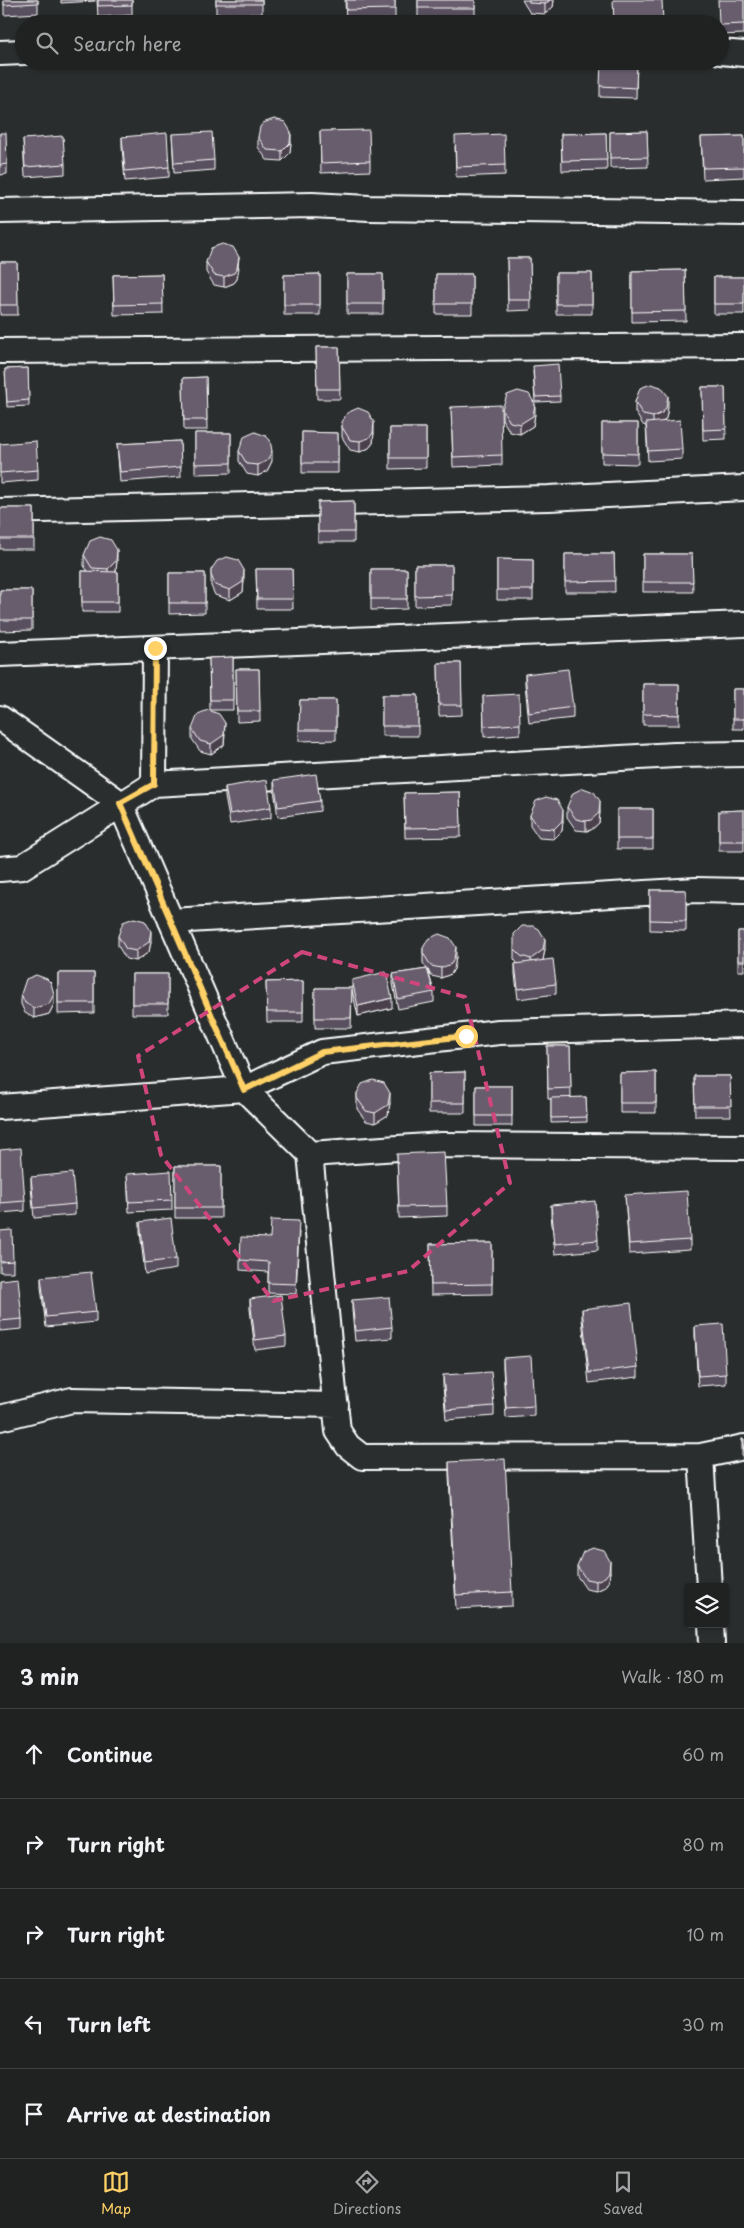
<!DOCTYPE html>
<html lang="en">
<head>
<meta charset="utf-8">
<style>
	body { margin:0; font-family:"Playpen Sans",sans-serif; background:#282a2a; color:#f1f3f6 }
	.controls { position:absolute; right:15px; bottom:15px; display:grid; overflow:hidden; border-radius:5px; box-shadow:0 1px 4px #0004 }
	.controls button { width:45px; height:45px; display:grid; place-items:center; padding:0; border:0; border-bottom:1px solid #3d3f40; background:#202222; color:#f1f3f6; font:25px sans-serif }
	.stop { position:absolute; width:15px; height:15px; margin:-11px; border:4px solid #ffd166; border-radius:50%; background:#fff }
	.stop.end { background:#ffd166; border-color:#fff; box-shadow:0 1px 5px #0008 }
	.list { margin:0; padding:0; list-style:none }
	h2 { display:flex; justify-content:space-between; align-items:center; height:65px; margin:0; padding:0 20px; font-size:21px }
	h2 small { font-size:16px; font-weight:400; color:#a2a4a5 }
	.list li { display:grid; grid-template-columns:32px 1fr auto; gap:15px; align-items:center; box-sizing:border-box; height:90px; padding:0 20px; border-top:1px solid #3d3f40 }
	.list b { display:block; font-size:19px; white-space:nowrap }
	.list em { font-size:16px; font-style:normal; color:#a2a4a5 }
	.icon { flex:none; width:28px; height:28px; fill:none; stroke:currentColor; stroke-width:2; stroke-linecap:round; stroke-linejoin:round }
	.map { position:relative; flex:none; width:744px; height:1643px; overflow:hidden }
	.search { position:absolute; background:#202222; box-shadow:0 1px 4px #0004; left:15px; right:15px; top:15px; height:55px; display:flex; align-items:center; gap:12px; box-sizing:border-box; padding:0 18px; border-radius:28px; color:#a2a4a5; font-size:19px }
	.sheet { height:515px; background:#202222 }
	nav { display:flex; justify-content:space-around; align-items:center; box-sizing:border-box; height:70px; border-top:1px solid #3d3f40; background:#202222; font-size:14px; color:#a2a4a5 }
	nav a { display:grid; justify-items:center; gap:2px }
	nav .on { color:#ffd166 }
	.map>svg:first-child { display:block }
</style>
</head>
<body>
<div class="map">
<svg width="744" height="1643" viewBox="0 0 744 1643">
	<rect width="100%" height="100%" fill="#2a2d2e"/>
	<filter id="ink" filterUnits="userSpaceOnUse"><feTurbulence type="fractalNoise" baseFrequency=".02" numOctaves="2"/><feDisplacementMap in="SourceGraphic" scale="10" xChannelSelector="R" yChannelSelector="G"/><feConvolveMatrix kernelMatrix="1 2 1 2 8 2 1 2 1" color-interpolation-filters="sRGB"/></filter>
	<g filter="url(#ink)">
		<g fill="none" stroke-linecap="round" stroke-linejoin="round">
			<defs>
				<path id="street" d="M720,52L744,54
					M0,53L24,52
					M0,211L312,205L369,208L744,213
					M0,351L744,346
					M0,511L549,498L744,488
					M0,654L744,624
					M0,718L120,803L244,1089L310,1154L338,1431L348,1446L362,1457L701,1456L709,1587
					M154,784L155,648
					M0,869L22,867L154,784L675,755L744,754
					M171,921L696,890L744,891
					M0,1107L244,1089L322,1052L499,1032L744,1025
					M310,1154L442,1145L744,1147
					M0,1418L72,1400L336,1405
					M701,1456L744,1447
					M711,1624L712,1643"/>
			</defs>
			<use href="#street" stroke="#fff" stroke-width="28"/>
			<use href="#street" stroke="#2a2d2e" stroke-width="24"/>
		</g>
		<path fill="#59505e" stroke="#fff" d="M4,0H38V13L4,15Z
			M61,0H95V1L61,3Z
			M97,0H132V15L98,17Z
			M216,0H262V14H216Z
			M345,0H395V19L346,21Z
			M418,0H475V18L418,19Z
			M522,0H554L553,7L545,14L530,13Z
			M744,0V34L720,35V24Z
			M637,61L636,98L600,97V86Z
			M320,131L370,161V171L321,173Z
			M647,131L648,167L610,168V132Z
			M0,133L7,164V174L0,175Z
			M606,133L607,170L562,171L561,134Z
			M172,134L214,160V170L174,173Z
			M744,136V177L703,179L701,137Z
			M122,137L169,167V177L125,181L122,147Z
			M258,137L291,142L290,153L282,161L267,160L258,147Z
			M23,139L65,164V174L25,177Z
			M455,146L505,165V175L456,177Z
			M507,258H530L531,310L508,311Z
			M0,262H17L18,315H0Z
			M206,262L239,267L237,279L234,283L224,287L214,285L206,272Z
			M685,270L686,321L632,322V271Z
			M556,273H592V314H556Z
			M162,274L163,314L114,315L113,275Z
			M320,274V315H284V275Z
			M347,274H383V314H347Z
			M436,274H472V314H436Z
			M714,277H744V314H714Z
			M316,347H339L340,399H317Z
			M28,368L29,406L7,407L5,369Z
			M533,371L560,396V401L535,402Z
			M206,377L207,430H184L183,378Z
			M702,387H725L726,439L703,440Z
			M635,402L668,407L666,418L664,421L682,449V459L648,461L646,426L643,425L635,412Z
			M451,407L502,455V465L453,467Z
			M502,409L535,414L533,426L520,434L510,432L502,419Z
			M342,422L374,432L373,443L369,448L360,452L350,450L342,437Z
			M602,423H638V464L602,463Z
			M390,428H426V468L390,469Z
			M302,432L338,433V473H302Z
			M195,433H231V473L195,474Z
			M180,441L181,477L120,482L117,444Z
			M0,444L38,470V480L0,483Z
			M239,451L272,461L267,471L258,476L247,474L239,461Z
			M354,501V542H318V502Z
			M0,508H34V549H0Z
			M565,554H614L615,592H565Z
			M643,554H692L693,592H643Z
			M84,555L117,560L116,571L118,572V612H82V571H88L84,566Z
			M497,559L533,560V600H497Z
			M415,565H452V605L415,606Z
			M256,569H292L293,609H257Z
			M371,569H407V609L371,610Z
			M211,570L244,580L243,592L230,600L215,595L211,586Z
			M169,573H205V613L169,614Z
			M0,590H32V630L0,631Z
			M233,657V710H210L209,658Z
			M438,663H461L462,715L439,716Z
			M236,669H259L260,721L237,722Z
			M525,674L573,707V718L529,723L525,684Z
			M643,684H679V725H643Z
			M733,689H744V729H733Z
			M382,695H418V736H382Z
			M483,696L520,724V734L484,737Z
			M300,700H336V740L299,741Z
			M192,729L225,734L224,745L211,754L200,751L192,739Z
			M274,780L320,801V811L278,817L274,790Z
			M225,787L271,807V818L230,824L225,797Z
			M460,792L461,837L405,838L404,793Z
			M567,807L600,811L599,823L591,830L586,831L576,830L567,817Z
			M617,809H653V849H617Z
			M744,810V851H719V811Z
			M530,815L563,820L562,831L554,839L539,838L530,825Z
			M650,890H686V931L650,930Z
			M738,931H744V971H738Z
			M118,936L151,941L149,952L136,961L126,959L118,946Z
			M423,948L456,957L454,969L451,974L441,978L431,976L428,970L434,992V1002L398,1009L393,984V974L427,969L423,963Z
			M514,949H545L543,960L556,984V994L518,999L515,974V964H518L514,959Z
			M58,973H94V1013L58,1014Z
			M132,974H168V1014H132Z
			M352,980L392,1008L358,1016L352,990L351,1028H315V988H352Z
			M303,981V1022H267L266,982Z
			M21,994L54,1004L49,1014L34,1018L25,1013L21,1004Z
			M547,1046H570L571,1098L586,1097L587,1122L551,1123V1099H548Z
			M465,1072V1113H429V1073Z
			M656,1072V1113H620V1073Z
			M694,1076H730L731,1116H695Z
			M476,1086H512V1126H476Z
			M357,1093L390,1103L388,1115L375,1123L366,1121L357,1109Z
			M0,1150L25,1201V1211L0,1213Z
			M397,1154L447,1206V1216L399,1218Z
			M175,1166H221V1218H175Z
			M127,1174L172,1200V1210L129,1212Z
			M31,1177L75,1204V1215L34,1218L31,1187Z
			M625,1195L690,1240V1250L629,1254Z
			M551,1205L598,1240V1250L555,1254L551,1215Z
			M140,1222L176,1259V1269L145,1274L140,1232Z
			M0,1231L13,1261V1272H0Z
			M299,1232L296,1294L268,1293V1272L240,1270V1260L270,1238Z
			M492,1243V1294L431,1295L430,1244Z
			M41,1277L96,1312V1322L46,1327L41,1287Z
			M0,1280L22,1319V1329L0,1331Z
			M250,1299L286,1336V1346L255,1350L250,1309Z
			M352,1300L392,1327V1338L355,1341L352,1310Z
			M582,1309L638,1367V1377L589,1383L582,1319Z
			M695,1326L726,1374V1384L698,1386L695,1336Z
			M503,1358L534,1406V1416L506,1418L503,1368Z
			M443,1375L494,1406V1416L446,1420L443,1385Z
			M742,1439H744V1466L742,1454Z
			M449,1462L512,1592V1606L456,1609L449,1476Z
			M577,1566L610,1571L609,1582L605,1587L596,1591L586,1589L577,1576Z"/>
		<path fill="#49414c" stroke="#fff" d="M550,0H554L553,7L545,14V4Z
			M291,132V142L290,153L282,161V151Z
			M239,257L237,279L234,283L224,287V277Z
			M668,396V407L666,418L662,423L653,427V417Z
			M535,404V414L533,426L520,434V424Z
			M374,422V432L373,443L369,448L360,452V441Z
			M272,451V461L267,471L258,476V465Z
			M117,550V560L116,571L108,579V569Z
			M244,570V580L243,592L230,600V590Z
			M225,723L224,745L211,754V744Z
			M600,801V811L599,823L591,830L586,831V821Z
			M563,810V820L562,831L554,839V829Z
			M151,931V941L149,952L136,961V951Z
			M545,939V949L543,960L531,969V959Z
			M456,947V957L454,969L451,974L441,978V968Z
			M54,994V1004L49,1014L34,1018V1008Z
			M392,998V1008L358,1016V1006Z
			M390,1093V1103L388,1115L375,1123V1113Z
			M610,1561V1571L609,1582L605,1587L596,1591V1581Z"/>
		<path fill="#685d6d" stroke="#fff" d="M4,0H38V3L4,5Z
			M98,0H132V5L98,6Z
			M216,0H262V4H216Z
			M346,0H395V9L346,10Z
			M418,0H475V8H418Z
			M528,0H550L545,4L530,3Z
			M613,0H662L663,23L614,24Z
			M718,0H744V24L720,25V24H719Z
			M601,61H637L636,88L600,86Z
			M274,119L285,122L291,132L290,143L282,151L267,150L258,137L260,127L263,123Z
			M369,130L370,161L321,163L320,131Z
			M647,131L648,157L610,158V132Z
			M212,132L214,160L174,163L172,134Z
			M0,133H6L7,164L0,165Z
			M167,133L169,167L125,171L122,137Z
			M606,133L607,160L562,161L561,134Z
			M504,134L505,165L456,167L455,136Z
			M63,136L65,164L25,167L23,139Z
			M744,136V167L703,168L701,137Z
			M222,244L233,247L239,257L237,268L234,273L224,277L214,275L206,262L211,248Z
			M507,258H530L531,300H508Z
			M0,262H17L18,305H0Z
			M685,270L686,311L632,312V271Z
			M556,273H592V304H556Z
			M162,274L163,304L114,305L113,275Z
			M320,274V305H284V275Z
			M347,274H383V304H347Z
			M436,274H472V304H436Z
			M714,277H744V304H714Z
			M316,347H339L340,389H317Z
			M558,364L560,396L535,397L533,366Z
			M28,368L29,400L7,402L5,369Z
			M206,377L207,420H184L183,378Z
			M651,384L661,387L668,396L666,408L662,413L653,417L643,415L635,402L640,388Z
			M702,387H725L726,429L703,430Z
			M518,391L529,394L535,404L533,416L520,424L510,422L502,409L507,395Z
			M501,405L502,455L453,457L451,407Z
			M358,408L368,412L374,422L373,433L369,438L360,441L350,440L342,427V422L347,413Z
			M680,420L682,449L648,451L646,423Z
			M602,423H638V454L602,453Z
			M390,428H426V458H390Z
			M255,432L266,436L270,440L272,451L267,461L258,465L247,464L239,451L244,437Z
			M302,432L338,433V463H302Z
			M195,433H231V463L195,464Z
			M36,441L38,470L0,473V444Z
			M180,441L181,467L120,472L117,444Z
			M354,501V532H318V502Z
			M0,508H34V539H0Z
			M100,537L111,540L117,550L116,561L108,569L92,568L84,555L90,541Z
			M565,554H614L615,581L565,582Z
			M643,554H692L693,582H643Z
			M227,557L238,560L244,570L243,582L230,590L215,585L211,575V570L217,561Z
			M497,559L533,560V590H497Z
			M415,565H452V595L415,596Z
			M256,569H292L293,599H257Z
			M371,569H407V599H371Z
			M82,571L118,572V602H82Z
			M169,573H205V603H169Z
			M0,590H32V620H0Z
			M233,657V700H210L209,658Z
			M438,663H461L462,705H439Z
			M236,669H259L260,711H237Z
			M568,669L573,707L529,713L525,674Z
			M643,684H679V715L643,714Z
			M733,689H744V719H733Z
			M519,694L520,724L484,726L483,696Z
			M382,695H418V726H382Z
			M300,700H336V730H299Z
			M208,710L219,714L225,723L224,735L211,744L200,741L192,729L198,714Z
			M316,774L320,801L278,807L274,780Z
			M267,780L271,807L230,814L225,787Z
			M583,788L594,792L600,801L599,813L591,820L586,821L576,819L567,807L573,793Z
			M460,792L461,827L405,828L404,793Z
			M546,797L557,800L563,810L562,821L554,829L539,828L530,815L536,801Z
			M617,809H653V839H617Z
			M744,810V841H719V811Z
			M650,890H686V921L650,920Z
			M134,918L145,921L151,931L149,942L136,951L126,949L118,936L123,922Z
			M522,926H534L539,929L545,939L543,950L531,959L521,956L514,949V934Z
			M738,931H744V961H738Z
			M439,934L450,938L456,947L454,959L451,964L441,968L431,966L423,953V948L428,939Z
			M553,959L556,984L518,989L515,964Z
			M427,969L434,992L398,999L393,974Z
			M386,972L392,998L358,1006L352,980Z
			M58,973H94V1003H58Z
			M132,974H168V1004H132Z
			M36,975L47,979L51,983L54,994L49,1004L34,1008L25,1003L21,994L26,979Z
			M303,981V1012H267L266,982Z
			M315,988H352L351,1018H315Z
			M547,1046H570L571,1088L548,1089Z
			M465,1072V1103H429V1073Z
			M656,1072V1103H620V1073Z
			M694,1076H730L731,1106H695Z
			M373,1080L384,1083L390,1093L388,1105L375,1113L366,1111L357,1098V1093L362,1084Z
			M476,1086H512V1116H476Z
			M586,1097L587,1117L551,1118V1098Z
			M21,1148L25,1201L0,1203V1150Z
			M444,1152L447,1206L399,1207L397,1154Z
			M175,1166H221V1208H175Z
			M171,1171L172,1200L129,1202L127,1174Z
			M72,1173L75,1204L34,1208L31,1177Z
			M687,1191L690,1240L629,1244L625,1195Z
			M595,1201L598,1240L555,1244L551,1205Z
			M171,1218L176,1259L145,1263L140,1222Z
			M271,1220L299,1221L296,1284L268,1283L269,1262L240,1260L241,1237L270,1238Z
			M12,1230L13,1261L0,1262V1231Z
			M492,1243V1284L431,1285L430,1244Z
			M91,1272L96,1312L46,1317L41,1277Z
			M18,1278L22,1319L0,1321V1280Z
			M281,1295L286,1336L255,1340L250,1299Z
			M389,1297L392,1327L355,1331L352,1300Z
			M631,1303L638,1367L589,1373L582,1309Z
			M723,1324L726,1374L698,1376L695,1326Z
			M531,1356L534,1406L506,1408L503,1358Z
			M491,1372L494,1406L446,1410L443,1375Z
			M742,1439H744V1452Z
			M505,1459L512,1592L456,1595L449,1462Z
			M593,1548L604,1551L610,1561L609,1572L605,1577L596,1581L586,1579L577,1566L583,1552Z"/>
	</g>
	<g fill="none" stroke-linecap="round" stroke-linejoin="round" filter="url(#ink)">
		<path stroke="#ffd166" stroke-width="6" d="M155,648L154,784L120,803L244,1090L322,1052L466,1036"/>
	</g>
	<path fill="none" stroke="#ce467c" stroke-width="4" stroke-dasharray="10 6" stroke-linejoin="round" d="M302,952L465,997L510,1183L408,1271L273,1301L161,1155L138,1056Z"/>
</svg>
<div class="controls">
<button><svg class="icon" aria-label="layers" viewBox="0 0 24 24"><path d="M12 4l9 5-9 5-9-5zM3 14l9 5 9-5"/></svg></button>
</div>
<div class="stop" style="left:466px;top:1036px"></div>
<div class="stop end" style="left:155px;top:648px"></div>
<div class="search"><svg class="icon" aria-label="search" viewBox="0 0 24 24"><circle cx="10" cy="10" r="6"/><path d="M15 15l6 6"/></svg>Search here</div>
</div>
<section class="sheet">
<h2>3 min<small>Walk · 180 m</small></h2>
<ul class="list">
<li><svg class="icon" aria-label="ahead" viewBox="0 0 24 24"><path d="M12 20V5M6 11l6-6 6 6"/></svg><div><b>Continue</b></div><em>60 m</em></li>
<li><svg class="icon" aria-label="right" viewBox="0 0 24 24"><path d="M7 20v-9h11M14 6l5 5-5 5"/></svg><div><b>Turn right</b></div><em>80 m</em></li>
<li><svg class="icon" aria-label="right" viewBox="0 0 24 24"><path d="M7 20v-9h11M14 6l5 5-5 5"/></svg><div><b>Turn right</b></div><em>10 m</em></li>
<li><svg class="icon" aria-label="left" viewBox="0 0 24 24"><path d="M17 20v-9H6M10 6l-5 5 5 5"/></svg><div><b>Turn left</b></div><em>30 m</em></li>
<li><svg class="icon" aria-label="arrive" viewBox="0 0 24 24"><path d="M6 21V4h12l-3 4 3 4H6"/></svg><div><b>Arrive at destination</b></div></li>
</ul>
</section>
<nav>
<a class="on"><svg class="icon" aria-label="map" viewBox="0 0 24 24"><path d="M3 6l6-2 6 2 6-2v14l-6 2-6-2-6 2zM9 4v14M15 6v14"/></svg>Map</a>
<a><svg class="icon" aria-label="directions" viewBox="0 0 24 24"><path d="M12 3l9 9-9 9-9-9zM9 14v-3h6M13 9l2 2-2 2"/></svg>Directions</a>
<a><svg class="icon" aria-label="saved" viewBox="0 0 24 24"><path d="M7 4h10v16l-5-4-5 4z"/></svg>Saved</a>
</nav>
</body>
</html>
